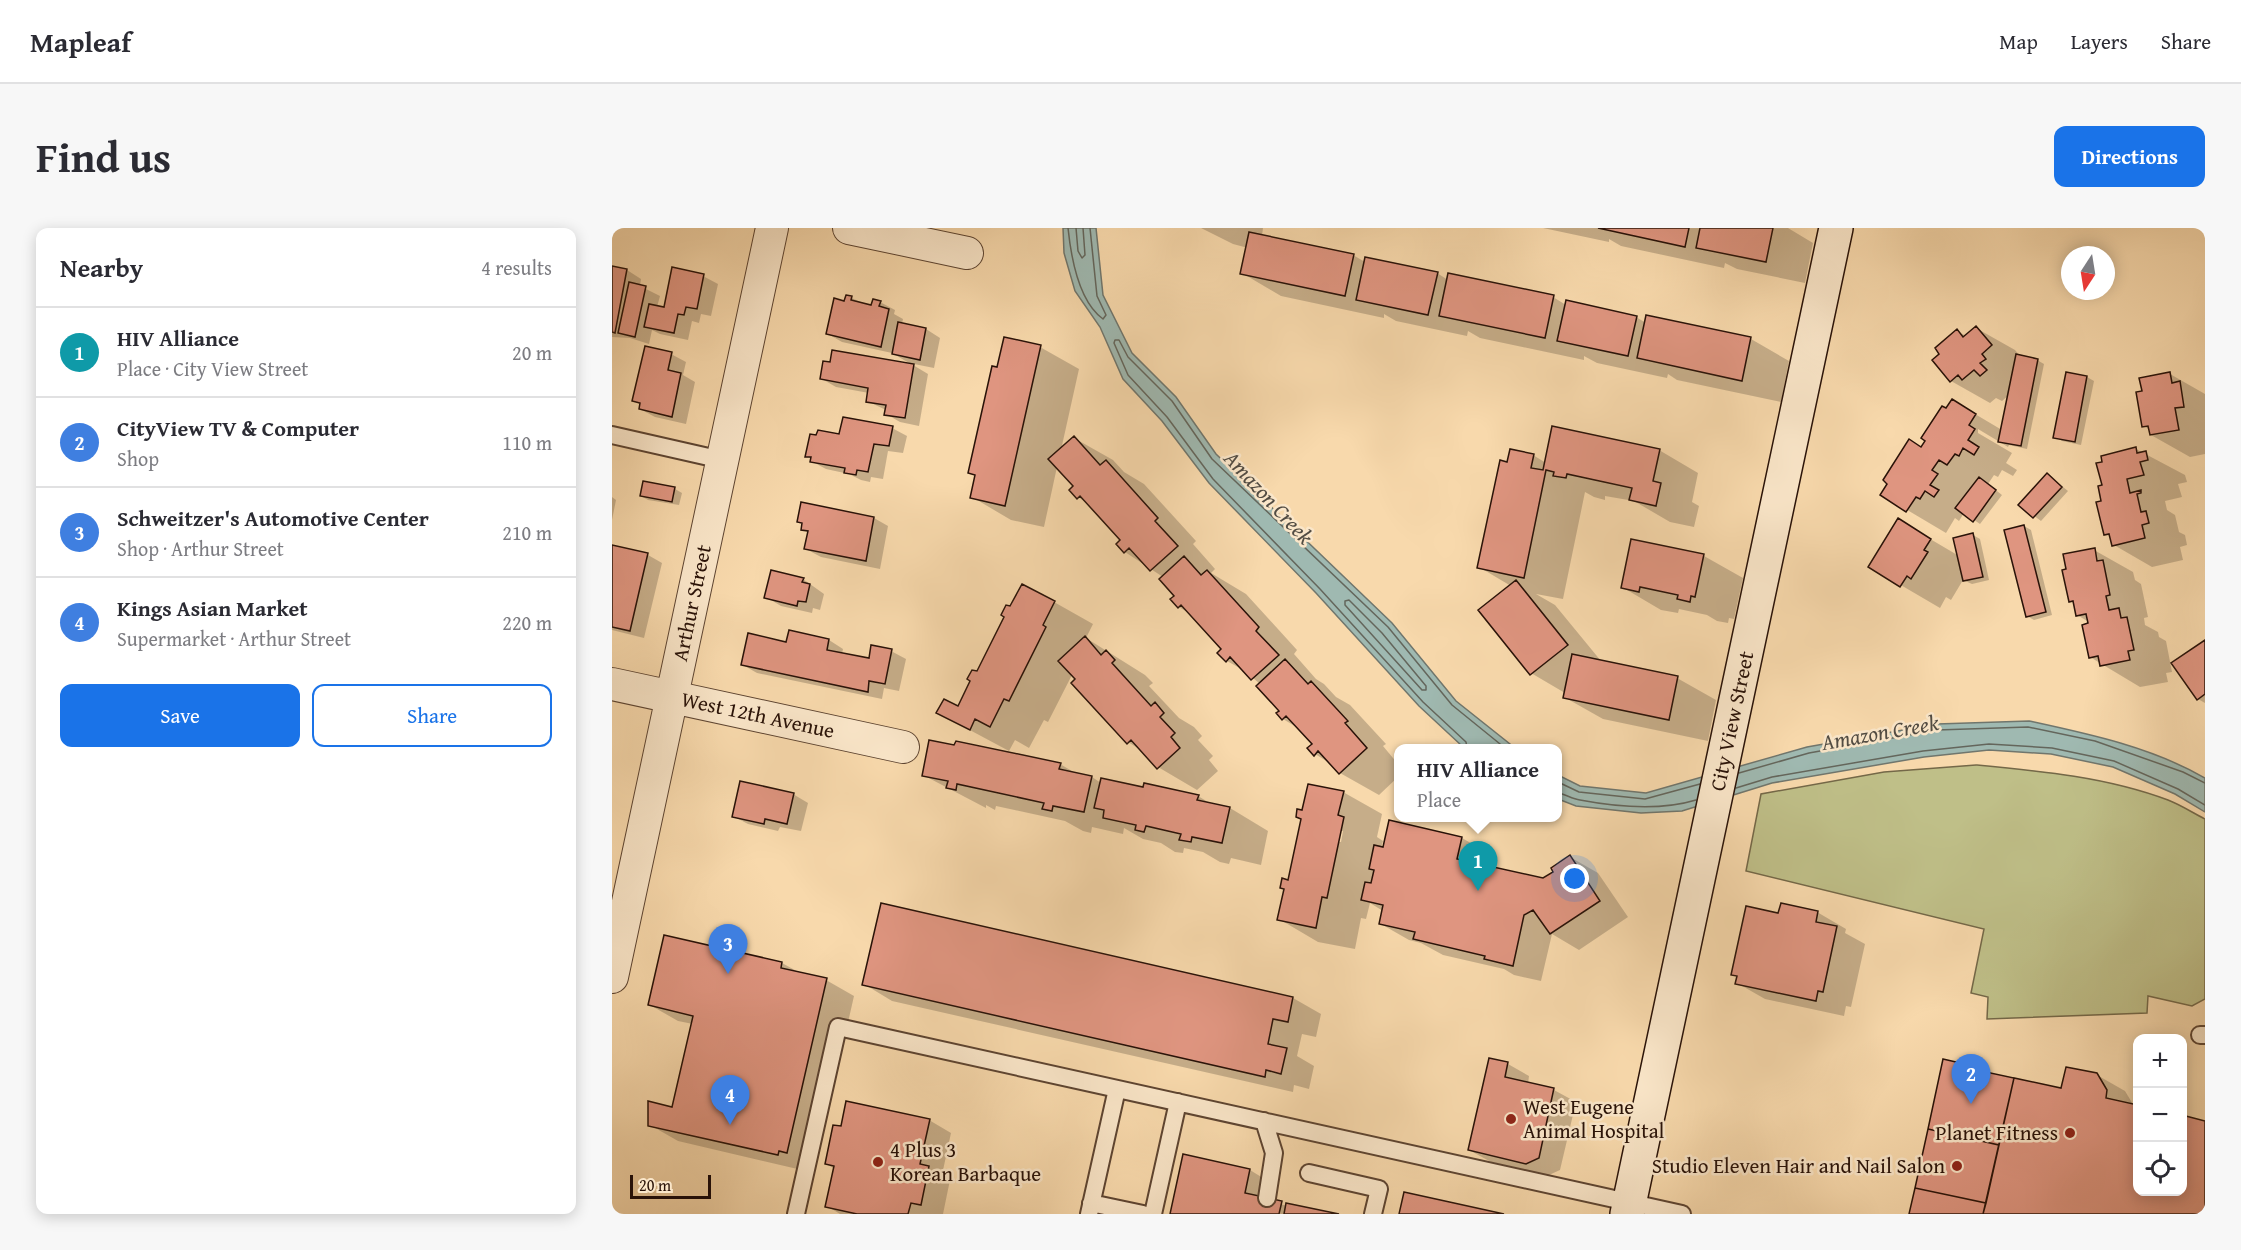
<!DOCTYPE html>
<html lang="en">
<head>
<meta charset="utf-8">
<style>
	body { margin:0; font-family:"Gentium Book Plus",serif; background:#f7f7f7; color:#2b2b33 }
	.controls { position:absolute; right:18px; bottom:18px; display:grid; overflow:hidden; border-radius:12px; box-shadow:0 3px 15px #0003 }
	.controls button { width:54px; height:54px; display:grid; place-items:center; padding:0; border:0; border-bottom:2px solid #e1e1e2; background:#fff; color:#2b2b33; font:30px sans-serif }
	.compass { position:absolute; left:1449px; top:18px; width:54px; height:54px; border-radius:50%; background:#fff; box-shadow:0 3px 15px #0003; rotate:192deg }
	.scale { position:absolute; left:18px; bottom:15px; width:81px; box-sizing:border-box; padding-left:6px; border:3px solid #291208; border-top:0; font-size:16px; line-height:21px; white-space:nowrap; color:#291208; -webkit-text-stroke:4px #fae6c9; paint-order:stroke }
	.you { position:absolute; left:963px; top:651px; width:21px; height:21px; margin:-15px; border:4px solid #fff; border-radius:50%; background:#1a73e8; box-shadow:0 0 0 9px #1a73e833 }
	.badge { display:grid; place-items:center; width:39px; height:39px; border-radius:50%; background:#1a73e8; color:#fff; font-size:20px; font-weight:700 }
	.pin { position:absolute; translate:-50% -50px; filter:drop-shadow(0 2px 3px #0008) }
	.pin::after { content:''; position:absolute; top:32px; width:21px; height:18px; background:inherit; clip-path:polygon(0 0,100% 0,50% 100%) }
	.popup { position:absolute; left:782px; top:516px; width:168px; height:78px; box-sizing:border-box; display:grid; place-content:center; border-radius:12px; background:#fff; filter:drop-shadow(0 2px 4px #0005); font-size:20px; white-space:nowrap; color:#7c7c81 }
	.popup b { font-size:22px; color:#2b2b33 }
	.popup::after { content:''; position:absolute; left:50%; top:100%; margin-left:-12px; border:12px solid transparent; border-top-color:#fff }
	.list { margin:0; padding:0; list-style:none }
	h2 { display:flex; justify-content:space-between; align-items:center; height:78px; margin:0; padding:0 24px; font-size:26px }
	h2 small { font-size:20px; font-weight:400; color:#7c7c81 }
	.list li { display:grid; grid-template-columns:39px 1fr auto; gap:18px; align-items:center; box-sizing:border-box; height:90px; padding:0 24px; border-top:2px solid #e1e1e2 }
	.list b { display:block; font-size:22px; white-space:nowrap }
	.list p { margin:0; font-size:20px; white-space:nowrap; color:#7c7c81 }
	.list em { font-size:20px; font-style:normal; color:#7c7c81 }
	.actions { display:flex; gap:12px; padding:18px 24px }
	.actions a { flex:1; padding:14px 0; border:2px solid #1a73e8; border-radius:12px; text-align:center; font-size:21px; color:#1a73e8 }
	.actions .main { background:#1a73e8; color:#fff }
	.icon { flex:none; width:33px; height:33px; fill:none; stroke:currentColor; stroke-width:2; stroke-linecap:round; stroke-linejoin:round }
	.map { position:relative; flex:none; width:1593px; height:986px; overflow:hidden; border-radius:12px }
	header { display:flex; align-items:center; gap:36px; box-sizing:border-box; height:84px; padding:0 30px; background:#fff; border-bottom:2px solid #e1e1e2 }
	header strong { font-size:28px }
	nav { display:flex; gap:33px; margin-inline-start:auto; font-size:21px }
	.intro { display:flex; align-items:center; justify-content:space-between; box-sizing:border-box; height:144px; padding:0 36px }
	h1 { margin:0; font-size:42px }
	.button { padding:15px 27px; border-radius:12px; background:#1a73e8; color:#fff; font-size:21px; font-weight:700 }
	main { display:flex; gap:36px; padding:0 36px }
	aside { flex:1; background:#fff; border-radius:12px; box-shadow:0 3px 15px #0003 }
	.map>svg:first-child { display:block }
</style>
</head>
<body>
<header>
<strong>Mapleaf</strong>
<nav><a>Map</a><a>Layers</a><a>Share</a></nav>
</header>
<div class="intro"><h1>Find us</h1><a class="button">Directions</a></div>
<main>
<aside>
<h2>Nearby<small>4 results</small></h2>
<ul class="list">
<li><span class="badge" style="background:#0f9aa8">1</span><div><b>HIV Alliance</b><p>Place · City View Street</p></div><em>20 m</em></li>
<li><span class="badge" style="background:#3f7fe0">2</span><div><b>CityView TV &amp; Computer</b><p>Shop</p></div><em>110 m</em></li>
<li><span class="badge" style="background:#3f7fe0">3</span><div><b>Schweitzer's Automotive Center</b><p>Shop · Arthur Street</p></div><em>210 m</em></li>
<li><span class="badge" style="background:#3f7fe0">4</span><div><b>Kings Asian Market</b><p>Supermarket · Arthur Street</p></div><em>220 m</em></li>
</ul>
<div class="actions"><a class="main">Save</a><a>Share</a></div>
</aside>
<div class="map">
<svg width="1593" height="986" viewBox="0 0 1593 986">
	<rect width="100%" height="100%" fill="#f8d9ac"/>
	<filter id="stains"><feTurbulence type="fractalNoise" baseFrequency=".00333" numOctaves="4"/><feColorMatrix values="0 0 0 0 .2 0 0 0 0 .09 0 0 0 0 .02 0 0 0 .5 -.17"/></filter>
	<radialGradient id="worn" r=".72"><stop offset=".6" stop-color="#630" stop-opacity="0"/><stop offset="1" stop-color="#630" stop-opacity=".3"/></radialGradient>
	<path fill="#bfbf88" stroke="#746848" stroke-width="1.5" d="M1364,537C1429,543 1495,549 1556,572C1569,577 1581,585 1593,591V771L1580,778L1536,768L1535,785L1375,791L1376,769L1359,765L1372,701L1134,643L1149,566L1272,544Z"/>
	<path fill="#9fb9b1" stroke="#70766d" stroke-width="1.5" d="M451,0H484L491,67L520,125L564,169L604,226L780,395L844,473L903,520H853L850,518L807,478L704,365L597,255L550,193L511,151L488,99L463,63L452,25Z
		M1417,493C1477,506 1539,519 1593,550V584L1563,566L1501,539L1439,526L1377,522L1312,529L1160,555L1070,583L1029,585L964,578L946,571V547L968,558L1034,565L1195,519L1325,496Z"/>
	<path fill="#0003" fill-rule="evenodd" d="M589,0H651L650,8L741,27L753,34L825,45L836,52L941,69L954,77L1024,89L1034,95L1139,111L1177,133L1169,174L1065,152L1056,146L1055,150L985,135L972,128V132L868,110L856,103L855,108L784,93L772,86V90L669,68L630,45L636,20L621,16Z
		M931,0H1176L1201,15L1193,55L1125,41L1113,35L1112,40L1009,18L997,11V14Z
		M0,40L15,42L29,51L28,58L48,68L45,79L53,81L91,48L106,56L99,88L89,86L87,95L80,93L76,112L48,106L40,102L37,116L18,110L0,109Z
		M235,68L260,79L268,74L283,82L282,86L291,91L290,96L314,101L328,110L322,140L297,135L280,125L230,114L216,106L233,75Z
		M1364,100L1403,122L1408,128L1425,132L1432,136L1415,221L1397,217L1396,219L1366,201V205L1400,225L1394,235L1405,242L1401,248L1390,242L1386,249L1382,247L1376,256L1390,267L1368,296L1352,285L1347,293L1343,290L1334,305L1270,267L1310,220L1341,173L1390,202L1397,167L1390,173L1384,170L1378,175L1339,153L1329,126L1345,103L1354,108Z
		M428,119L467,141L449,222L462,210L501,232L512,244L532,256L584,313L581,316L603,341L599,345L634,366L685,422L682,426L704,451L712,456L724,469L738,477L774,516L771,518L786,536V549L767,567L728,545L721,537L703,526L702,516L686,500L671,491L669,483L648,456L633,443L615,433L611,421L580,387L567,379L564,368L551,349L513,324L510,312L478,277L466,269L463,258L445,239L432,299L399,292L360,269L365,248L358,244L386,141Z
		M59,126L74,134L71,147L83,154L74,196L43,189L28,181L29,177L22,173Z
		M301,137L316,146L307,198L288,194L274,186V182L255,173L257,165L224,159L210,151Z
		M1455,146L1475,149L1482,153L1469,217L1450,213L1443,209Z
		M1558,146L1593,166V226L1578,229L1539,207L1538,202L1532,198Z
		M280,200L295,208L291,225L276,223L271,251L259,249L258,254L249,252L237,246L214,241L199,233L200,231L195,228L228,208Z
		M1524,221L1573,247L1575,254L1566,256L1570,269L1553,273L1555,282L1563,287L1567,304L1573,307L1575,317L1568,319L1571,332L1540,339L1502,317L1500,309L1494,306L1492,258Z
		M1047,222L1086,245L1080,274L1087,278L1082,299L1058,294L1022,273L993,268V272L982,269L973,264L951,371L924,366L943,377L989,433L1065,450L1104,472L1096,513L991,491L952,469L953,465L919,445L899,358L867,339L896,235L921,227L934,235Z
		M1436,247L1456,263L1429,293L1408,277Z
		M32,255L63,261L70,265L67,277L36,272L29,268Z
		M0,269L4,272L0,292Z
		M190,276L262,290L276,298L268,341L209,329L194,321L197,305L191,301Z
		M1286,292L1347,328L1361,307L1368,311L1377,352L1360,356L1351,352L1339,372L1334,369L1328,380L1258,339Z
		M1412,298L1419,302L1440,387L1422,392L1415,388Z
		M1020,313L1092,328L1131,350L1122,391L1117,390L1116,395L1105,393L1095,387L1067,381L1066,385L1049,382L1010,359Z
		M0,318L36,327L50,335L32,410L0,402Z
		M1482,322L1521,344L1523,352L1529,356L1536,389L1532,390L1533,397L1546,404L1547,409L1554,413L1560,444L1554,445L1556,454L1528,459L1478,429L1477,394L1465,387L1463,376L1458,373Z
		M191,351L212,366L208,382L201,380L200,385L169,378L154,369Z
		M442,374L481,396L474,410L533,447L541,455L537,458L567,490L582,499L590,508L586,512L601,528L597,532L606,543L585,562L546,539L532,524L516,514L461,445L436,494L432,492L417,520L403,512L397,523L326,485L346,480L365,445Z
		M178,404L217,412L231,421L230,426L258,432L279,423L294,431L287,463L272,460L270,471L145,445L131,437L176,416Z
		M1593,414V475L1586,471Z
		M448,536L465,546L480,549L489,555L586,568L601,577L618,580L656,603L649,637L619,630L617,636L608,634L591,624L572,620L571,625L563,624L549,615L531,611L512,600L511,606L480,599L479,605L471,603L453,593L384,578L383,582L374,577V580L311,547Z
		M731,564L770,586L765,609L771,613L769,620L850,610L878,626L875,639L931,652L943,644L958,629L986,645L1016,689L967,722L940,706L929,753L902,747L892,741L831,727L809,715L797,712L769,696L771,683L758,675L754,691L749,690L743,721L706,714L667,691L673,662L669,660L677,653L691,583ZM728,603H731L729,614H726Z
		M181,566L196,575L189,603L168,599L166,603L136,596L121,588Z
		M270,677L681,770L709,786L704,809L690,806L685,828L702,838L697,861L682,857L681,864L280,773L252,756Z
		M1205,684L1234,701L1233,705L1253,716L1239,779L1234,778L1232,788L1153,771L1125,755L1126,749L1121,746L1168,687Z
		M54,709L170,735L190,746L214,752L242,768L203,940L195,938L194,943L66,913L38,897L61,880L81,796L66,793L38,777Z
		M878,832L896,836L917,848L916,856L942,862L964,874L948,942L937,947L879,934L857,922Z
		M1369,842L1378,847L1450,862L1485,847L1513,863L1522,878L1526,964H1570L1593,894V986H1299Z
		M317,892L339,905L330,947L338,952L331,986H228L215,978L223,941L214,936L230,900Z
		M638,942L659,955L656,972L675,978L719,986H559Z"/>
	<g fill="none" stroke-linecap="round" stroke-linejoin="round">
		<path stroke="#64665c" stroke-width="1.5" d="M456,0C459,29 466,73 491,91L494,87L485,68L478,0
			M464,0L466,23L470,30L473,27L471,0
			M737,372L770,405L814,458V462H810L733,377V373Z
			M855,520L854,514L811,474L708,361L601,251L555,189L516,147L502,115L503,112H507L516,129L560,173L600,231L776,399L840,477L893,520
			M1127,545L1197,525L1325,502L1416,499L1483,513L1571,544L1593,555
			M946,554L967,564L1033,571L1088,556
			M1124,560L1160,549L1311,523L1377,516L1440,520L1502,533L1566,561L1593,577
			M946,565C953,566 960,571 968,572C1005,579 1048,583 1084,572"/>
	</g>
	<path fill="#df9580" stroke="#291208" stroke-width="1.5" d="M986,0H1077L1073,19Z
		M1088,0H1161L1154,34L1084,20Z
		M637,4L742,26L733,68L628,46Z
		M753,29L826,44L816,87L744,72Z
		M0,38L15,41L3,105L0,104Z
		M60,39L92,46L85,81L74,79L72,87L66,86L62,105L32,99L37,76L52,79Z
		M836,45L942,67L933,110L827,88Z
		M17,54L34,58L23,109L6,105Z
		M234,67L240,68L239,72L259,77L261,71L269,73L267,78L277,81L269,119L214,106L222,70L232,73Z
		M954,72L1025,88L1016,128L945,113Z
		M1034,87L1139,109L1130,153L1025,130Z
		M286,94L314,100L308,132L280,126Z
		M1364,98L1380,117L1370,126L1374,131L1368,135L1375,142L1368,148L1362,142L1350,152L1346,147L1338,154L1320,132L1327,126L1323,120L1345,101L1351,109Z
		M392,109L429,117L393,278L358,270L363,247L356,245L380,138L385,139Z
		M33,118L60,124L56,142L69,145L60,189L27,181L28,175L20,173Z
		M220,122L302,136L293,190L272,187L274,177L254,174L256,160L208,151L211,133L218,134Z
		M1404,126L1426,131L1409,218L1386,214Z
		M1454,144L1475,148L1463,214L1441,210Z
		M1558,144L1560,155L1568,153L1572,179L1563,180L1567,202L1538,207L1536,198L1530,199L1524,164L1530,163L1527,150Z
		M1340,171L1364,186L1357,197L1363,201L1356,212L1367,219L1362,227L1351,220L1347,228L1343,226L1335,237L1327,232L1320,242L1326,246L1318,257L1327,262L1322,269L1313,263L1308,271L1304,269L1294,284L1268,267L1275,256L1271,252L1297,211L1309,219L1313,213L1309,210L1330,178L1334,180Z
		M231,189L281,198L277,218L262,216L256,244L245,242L244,247L232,245L233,240L198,234L199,229H193L198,206L204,207L206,202L227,206Z
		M940,198L1048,221L1041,253L1049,255L1044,278L1017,272L1020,260L955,246L954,250L941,248L942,244L934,242L912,350L865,340L888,232L895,234L898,221L922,226L919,240L931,242Z
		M462,208L488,237L494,232L546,290L543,293L566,318L538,343L517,320L512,325L504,316L508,312L468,268L465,271L457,262L461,258L436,231Z
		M1524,219L1525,225L1534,223L1536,232L1528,234L1532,247L1515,251L1518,265L1529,262V265L1525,266L1529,284L1534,283L1537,295L1530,297L1533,310L1500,318L1497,306L1492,307L1484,274L1489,273L1486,258L1490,257L1484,235L1490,234L1489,228Z
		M1435,245L1450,259L1421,290L1406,277Z
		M1367,249L1384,262L1361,294L1343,280Z
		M31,253L63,259L60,274L28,268Z
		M189,274L262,289L254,333L192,321L196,303L189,302L190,295L185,294Z
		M1286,290L1319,311L1312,322L1316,324L1299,351L1295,348L1288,359L1256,339Z
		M1412,297L1434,384L1414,389L1392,302Z
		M1361,305L1371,349L1351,353L1341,310Z
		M1019,311L1092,326L1083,369L1079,368L1078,374L1065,371L1066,367L1028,359L1027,364L1009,360Z
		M0,317L36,325L18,403L0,399Z
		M1483,320L1485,333L1491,332L1498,367L1494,368L1497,382L1507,380L1509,390L1515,389L1522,422L1516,423L1518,432L1488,438L1486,428L1477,430L1470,397L1476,395L1474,386L1464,388L1461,373L1457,374L1450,342L1454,341L1451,326Z
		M572,328L589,347L595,342L647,399L644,403L667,427L639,452L618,429L614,434L605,425L609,421L569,377L566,380L558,371L562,368L547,351Z
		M159,342L192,350L190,354L198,356L194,374L186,373L185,378L152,370Z
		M904,352L956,417L918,447L866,382Z
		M410,356L443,373L431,397L434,399L397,473L392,471L378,499L363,491L358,502L324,485L332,471L346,478L358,453L355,451L360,442L365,443L392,389L389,387L394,377L398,378Z
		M177,402L217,411L215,422L257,430L259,417L280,421L273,456L257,453L256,464L129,437L136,405L174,414Z
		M473,408L489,427L494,422L503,432L500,435L539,478L543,474L552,485L548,489L563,505L559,509L568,520L545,541L519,512L515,516L459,455L463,451L446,433Z
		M1593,412V466L1585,472L1559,435Z
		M960,426L1066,448L1057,492L951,470Z
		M673,431L696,456L699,453L736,493L733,495L755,520L727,546L706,523L702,528L695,520L700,516L674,488L670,492L664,485L667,483L644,458Z
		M317,512L342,517L344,513L449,535L447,541L480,548L472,584L441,578L440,583L430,581L432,575L345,556L344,562L334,560L336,553L310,548Z
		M489,550L531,559L532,555L587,567L585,572L618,579L610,615L580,609L579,614L567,612L569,606L534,598L532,604L523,602L524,597L491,590L492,582L482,580Z
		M128,553L182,565L175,596L153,591L152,596L120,589Z
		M696,556L732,563L726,587L732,589L715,670L710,669L704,700L665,692L672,661L668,660L670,650L676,652L689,591L684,589L685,581L690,582Z
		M777,592L850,609L845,631L931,650L941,644L939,640L958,627L988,673L938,706L921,682L912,687L901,738L872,731L873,728L801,711L803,704L767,696L771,677L749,672L753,654L759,655L762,642L757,641L762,617L771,619Z
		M269,675L681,769L676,794L661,791L656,816L675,820L669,846L654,842L653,849L250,757Z
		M1169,675L1206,683L1204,694L1225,698L1211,764L1206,763L1204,773L1123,756L1125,748L1119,747L1134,678L1166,685Z
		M52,707L170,734L169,740L215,750L175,925L167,923L166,927L36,898V873L60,879L81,788L36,777Z
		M877,830L896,834L893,849L942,860L927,930L914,936L856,922Z
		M1331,831L1370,840L1369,843L1402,850L1387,917L1316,901Z
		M1454,839L1485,845L1495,862L1494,870L1526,877V964H1570V887L1593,893V986H1371L1402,850L1449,860Z
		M234,873L318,891L308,936L317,938L309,977L299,975L296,986H245L213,979L222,938L213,936L221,897L229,898Z
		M1316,901L1387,917L1374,975L1303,960Z
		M571,926L638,941L633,965L670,973L667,986H558Z
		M1303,960L1374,975L1371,986H1297Z
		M792,964L892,986H787Z
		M674,975L727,986H672Z"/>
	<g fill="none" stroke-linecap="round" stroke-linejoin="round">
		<defs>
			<path id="lane" d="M0,207L110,232
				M1588,807H1593
				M652,893L662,925L655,970
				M697,945L767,961L761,986
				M479,975L531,986
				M184,986L226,799L1070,986
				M477,986L505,861
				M541,986L566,874"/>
			<path id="street" d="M237,0L355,25
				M0,456L291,519
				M0,749L160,0"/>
			<path id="secondary" d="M1015,986L1224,0"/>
		</defs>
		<use href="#lane" stroke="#5d4431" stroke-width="20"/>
		<use href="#street" stroke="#5d4431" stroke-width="34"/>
		<use href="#secondary" stroke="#291208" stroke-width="36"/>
		<use href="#lane" stroke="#fae6c9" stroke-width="16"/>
		<use href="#street" stroke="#fae6c9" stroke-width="32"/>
		<use href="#secondary" stroke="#fae6c9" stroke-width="33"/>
	</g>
	<g fill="#8f2418" stroke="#fae6c9" stroke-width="2">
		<circle cx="899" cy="891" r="6"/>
		<circle cx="1458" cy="905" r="6"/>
		<circle cx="266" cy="934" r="6"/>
		<circle cx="1345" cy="938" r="6"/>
	</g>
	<g text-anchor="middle" stroke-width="5" stroke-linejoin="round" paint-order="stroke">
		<g font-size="21" fill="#291208" stroke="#fae6c9">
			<text transform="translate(80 375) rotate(-78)" y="7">Arthur Street</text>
			<text transform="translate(146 487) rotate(12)" y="7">West 12th Avenue</text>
			<text transform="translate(1120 493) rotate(-78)" y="7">City View Street</text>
		</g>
		<g font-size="21" fill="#291208" stroke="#fae6c9" text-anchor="start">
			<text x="911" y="886">West Eugene<tspan x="911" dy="24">Animal Hospital</tspan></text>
			<text x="1446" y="912" text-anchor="end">Planet Fitness</text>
			<text x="278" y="929">4 Plus 3<tspan x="278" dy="24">Korean Barbaque</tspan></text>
			<text x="1333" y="945" text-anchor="end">Studio Eleven Hair and Nail Salon</text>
		</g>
		<g font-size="22" font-style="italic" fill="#524c43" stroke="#fae6c9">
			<text transform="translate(657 269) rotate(47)" y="8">Amazon Creek</text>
			<text transform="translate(1268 504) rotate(-10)" y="8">Amazon Creek</text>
		</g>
	</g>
	<rect width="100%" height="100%" filter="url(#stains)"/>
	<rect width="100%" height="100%" fill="url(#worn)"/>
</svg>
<div class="controls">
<button>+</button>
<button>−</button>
<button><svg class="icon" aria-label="locate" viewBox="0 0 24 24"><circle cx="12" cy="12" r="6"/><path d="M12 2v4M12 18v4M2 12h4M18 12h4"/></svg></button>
</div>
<svg class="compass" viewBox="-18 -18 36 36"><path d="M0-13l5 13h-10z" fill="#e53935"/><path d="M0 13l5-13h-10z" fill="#7c7c81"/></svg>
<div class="scale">20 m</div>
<div class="you"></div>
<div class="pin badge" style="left:866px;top:663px;background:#0f9aa8">1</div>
<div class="popup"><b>HIV Alliance</b>Place</div>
<div class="pin badge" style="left:1359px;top:876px;background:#3f7fe0">2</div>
<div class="pin badge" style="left:116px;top:746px;background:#3f7fe0">3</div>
<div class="pin badge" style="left:118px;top:897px;background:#3f7fe0">4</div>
</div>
</main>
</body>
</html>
